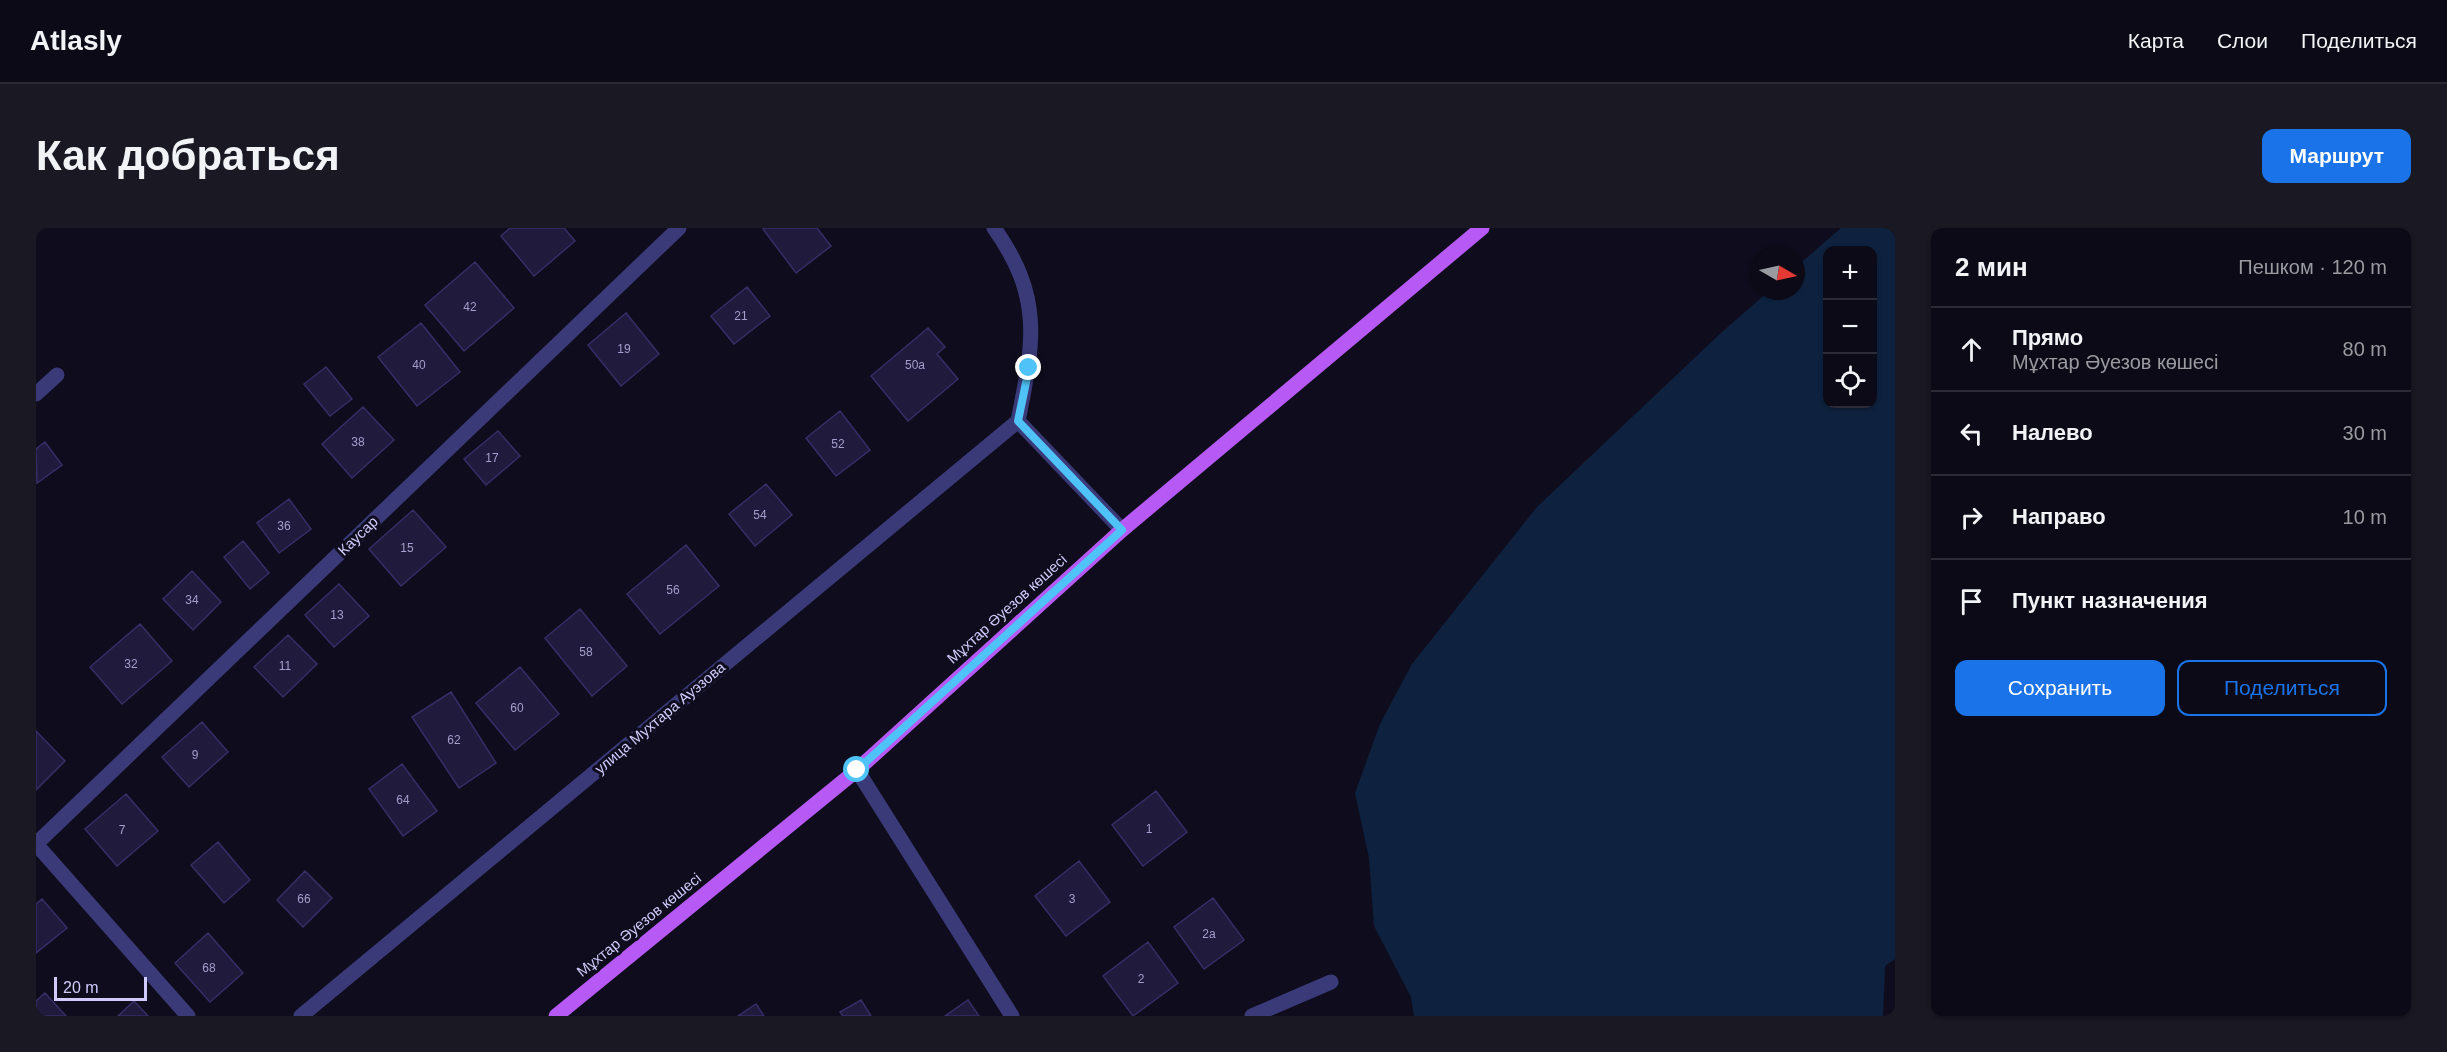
<!DOCTYPE html>
<html lang="ru">
<head>
<meta charset="utf-8">
<style>
	body { margin:0; font-family:Arial,sans-serif; background:#191823; color:#f1f3f6 }
	.controls { position:absolute; right:18px; top:18px; display:grid; overflow:hidden; border-radius:12px; box-shadow:0 2px 4px #0004 }
	.controls button { width:54px; height:54px; display:grid; place-items:center; padding:0; border:0; border-bottom:2px solid #2b2b35; background:#0b0a16; color:#f1f3f6; font:30px sans-serif }
	.compass { position:absolute; left:1715px; top:18px; width:54px; height:54px; border-radius:50%; background:#0b0a16; box-shadow:0 2px 4px #0004; rotate:99deg }
	.scale { position:absolute; left:18px; bottom:15px; width:93px; box-sizing:border-box; padding-left:6px; border:3px solid #d0cbfc; border-top:0; font-size:16px; line-height:21px; white-space:nowrap; color:#d0cbfc; -webkit-text-stroke:4px #0f0d1d; paint-order:stroke }
	.stop { position:absolute; width:18px; height:18px; margin:-14px; border:4px solid #4fc3f7; border-radius:50%; background:#fff }
	.stop.end { background:#4fc3f7; border-color:#fff; box-shadow:0 2px 6px #0008 }
	.list { margin:0; padding:0; list-style:none }
	h2 { display:flex; justify-content:space-between; align-items:center; height:78px; margin:0; padding:0 24px; font-size:26px }
	h2 small { font-size:20px; font-weight:400; color:#9a9aa1 }
	.list li { display:grid; grid-template-columns:39px 1fr auto; gap:18px; align-items:center; box-sizing:border-box; height:84px; padding:0 24px; border-top:2px solid #2b2b35 }
	.list b { display:block; font-size:22px; white-space:nowrap }
	.list p { margin:0; font-size:20px; white-space:nowrap; color:#9a9aa1 }
	.list em { font-size:20px; font-style:normal; color:#9a9aa1 }
	.actions { display:flex; gap:12px; padding:18px 24px }
	.actions a { flex:1; padding:14px 0; border:2px solid #1a73e8; border-radius:12px; text-align:center; font-size:21px; color:#1a73e8 }
	.actions .main { background:#1a73e8; color:#fff }
	.icon { flex:none; width:33px; height:33px; fill:none; stroke:currentColor; stroke-width:2; stroke-linecap:round; stroke-linejoin:round }
	.map { position:relative; flex:none; width:1859px; height:788px; overflow:hidden; border-radius:12px }
	header { display:flex; align-items:center; gap:36px; box-sizing:border-box; height:84px; padding:0 30px; background:#0b0a16; border-bottom:2px solid #2b2b35 }
	header strong { font-size:28px }
	nav { display:flex; gap:33px; margin-inline-start:auto; font-size:21px }
	.intro { display:flex; align-items:center; justify-content:space-between; box-sizing:border-box; height:144px; padding:0 36px }
	h1 { margin:0; font-size:42px }
	.button { padding:15px 27px; border-radius:12px; background:#1a73e8; color:#fff; font-size:21px; font-weight:700 }
	main { display:flex; gap:36px; padding:0 36px }
	aside { flex:1; background:#0b0a16; border-radius:12px; box-shadow:0 2px 4px #0004 }
	.map>svg:first-child { display:block }
</style>
</head>
<body>
<header>
<strong>Atlasly</strong>
<nav><a>Карта</a><a>Слои</a><a>Поделиться</a></nav>
</header>
<div class="intro"><h1>Как добраться</h1><a class="button">Маршрут</a></div>
<main>
<div class="map">
<svg width="1859" height="788" viewBox="0 0 1859 788">
	<rect width="100%" height="100%" fill="#0f0d1d"/>
	<path fill="#0e223f" fill-rule="evenodd" d="M1805,0H1859V731L1849,738L1847,788H1378L1375,769L1338,698L1333,630L1319,565L1344,496L1376,436L1501,279L1686,104L1733,63H1760V39ZM1792,22H1836V176H1792Z"/>
	<path fill="#201a3c" stroke="#372d67" stroke-width="1.5" d="M474,0H528L539,13L498,48L465,8Z
		M729,0H781L795,18L760,45L727,1Z
		M439,34L478,80L428,123L389,77Z
		M711,59L734,88L698,116L675,88Z
		M590,85L623,126L585,158L552,117Z
		M385,95L424,144L381,178L342,129Z
		M892,100L909,119L901,126L922,151L872,193L835,148Z
		M290,139L316,171L294,188L268,156Z
		M327,179L358,212L316,250L286,216Z
		M804,183L834,222L800,248L770,210Z
		M462,203L484,228L450,257L428,231Z
		M9,214L26,237L1,255L0,221Z
		M730,256L756,287L719,318L693,286Z
		M253,271L275,301L243,325L221,295Z
		M377,282L410,319L365,358L333,321Z
		M207,313L233,345L214,361L188,329Z
		M650,317L683,358L624,406L591,366Z
		M156,343L185,374L157,402L127,371Z
		M303,356L333,388L298,419L269,387Z
		M544,381L591,438L556,468L509,410Z
		M104,396L136,433L86,476L54,439Z
		M252,407L281,436L247,469L218,439Z
		M484,439L523,486L479,522L440,475Z
		M415,464L460,535L423,560L376,489Z
		M166,494L192,524L153,559L126,529Z
		M0,503L29,533L0,562Z
		M366,536L401,583L367,608L333,561Z
		M1120,563L1151,604L1107,638L1076,597Z
		M90,566L122,603L81,638L49,601Z
		M182,614L214,652L188,675L155,637Z
		M1043,633L1074,674L1030,708L999,668Z
		M269,643L296,670L267,699L241,672Z
		M1177,670L1208,712L1168,741L1138,699Z
		M6,671L31,700L0,725V676Z
		M172,705L207,745L174,774L139,735Z
		M1112,714L1142,755L1097,788L1067,748Z
		M9,765L30,788H0V773Z
		M825,772L835,788H807L804,784Z
		M932,772L943,788H909Z
		M98,773L112,788H82Z
		M720,776L728,788H702Z"/>
	<g fill="none" stroke-linecap="round" stroke-linejoin="round">
		<path stroke="#3b3a79" stroke-width="15" d="M958,0C1007,69 998,114 982,193L1086,302
			M0,166L21,147
			M821,542L976,788
			M0,616L643,0
			M0,616L152,788
			M265,788L982,193
			M1216,788L1295,754"/>
		<path stroke="#b659f5" stroke-width="15" d="M520,788L821,542L1086,302L1446,0"/>
	</g>
	<g fill="none" stroke-linecap="round" stroke-linejoin="round">
		<path stroke="#4fc3f7" stroke-width="8" d="M821,542L1086,302L982,193L993,140"/>
	</g>
	<g text-anchor="middle" stroke-width="6" stroke-linejoin="round" paint-order="stroke">
		<g font-size="12" fill="#a49fcc">
			<text x="434" y="83">42</text>
			<text x="705" y="92">21</text>
			<text x="588" y="125">19</text>
			<text x="383" y="141">40</text>
			<text x="879" y="141">50а</text>
			<text x="322" y="218">38</text>
			<text x="802" y="220">52</text>
			<text x="456" y="234">17</text>
			<text x="724" y="291">54</text>
			<text x="248" y="302">36</text>
			<text x="371" y="324">15</text>
			<text x="637" y="366">56</text>
			<text x="156" y="376">34</text>
			<text x="301" y="391">13</text>
			<text x="550" y="428">58</text>
			<text x="95" y="440">32</text>
			<text x="249" y="442">11</text>
			<text x="481" y="484">60</text>
			<text x="418" y="516">62</text>
			<text x="159" y="531">9</text>
			<text x="367" y="576">64</text>
			<text x="1113" y="605">1</text>
			<text x="86" y="606">7</text>
			<text x="268" y="675">66</text>
			<text x="1036" y="675">3</text>
			<text x="1173" y="710">2а</text>
			<text x="173" y="744">68</text>
			<text x="1105" y="755">2</text>
		</g>
		<g font-size="15" fill="#d0cbfc" stroke="#0f0d1d">
			<text transform="translate(322 308) rotate(-44)" y="5">Каусар</text>
			<text transform="translate(971 381) rotate(-42)" y="5">Мұхтар Әуезов көшесі</text>
			<text transform="translate(624 490) rotate(-40)" y="5">улица Мухтара Ауэзова</text>
			<text transform="translate(603 697) rotate(-39)" y="5">Мұхтар Әуезов көшесі</text>
		</g>
	</g>
</svg>
<div class="controls">
<button>+</button>
<button>−</button>
<button><svg class="icon" aria-label="locate" viewBox="0 0 24 24"><circle cx="12" cy="12" r="6"/><path d="M12 2v4M12 18v4M2 12h4M18 12h4"/></svg></button>
</div>
<svg class="compass" viewBox="-18 -18 36 36"><path d="M0-13l5 13h-10z" fill="#e53935"/><path d="M0 13l5-13h-10z" fill="#9a9aa1"/></svg>
<div class="scale">20 m</div>
<div class="stop" style="left:821px;top:542px"></div>
<div class="stop end" style="left:993px;top:140px"></div>
</div>
<aside>
<h2>2 мин<small>Пешком · 120 m</small></h2>
<ul class="list">
<li><svg class="icon" aria-label="ahead" viewBox="0 0 24 24"><path d="M12 20V5M6 11l6-6 6 6"/></svg><div><b>Прямо</b><p>Мұхтар Әуезов көшесі</p></div><em>80 m</em></li>
<li><svg class="icon" aria-label="left" viewBox="0 0 24 24"><path d="M17 20v-9H6M10 6l-5 5 5 5"/></svg><div><b>Налево</b></div><em>30 m</em></li>
<li><svg class="icon" aria-label="right" viewBox="0 0 24 24"><path d="M7 20v-9h11M14 6l5 5-5 5"/></svg><div><b>Направо</b></div><em>10 m</em></li>
<li><svg class="icon" aria-label="arrive" viewBox="0 0 24 24"><path d="M6 21V4h12l-3 4 3 4H6"/></svg><div><b>Пункт назначения</b></div></li>
</ul>
<div class="actions"><a class="main">Сохранить</a><a>Поделиться</a></div>
</aside>
</main>
</body>
</html>
